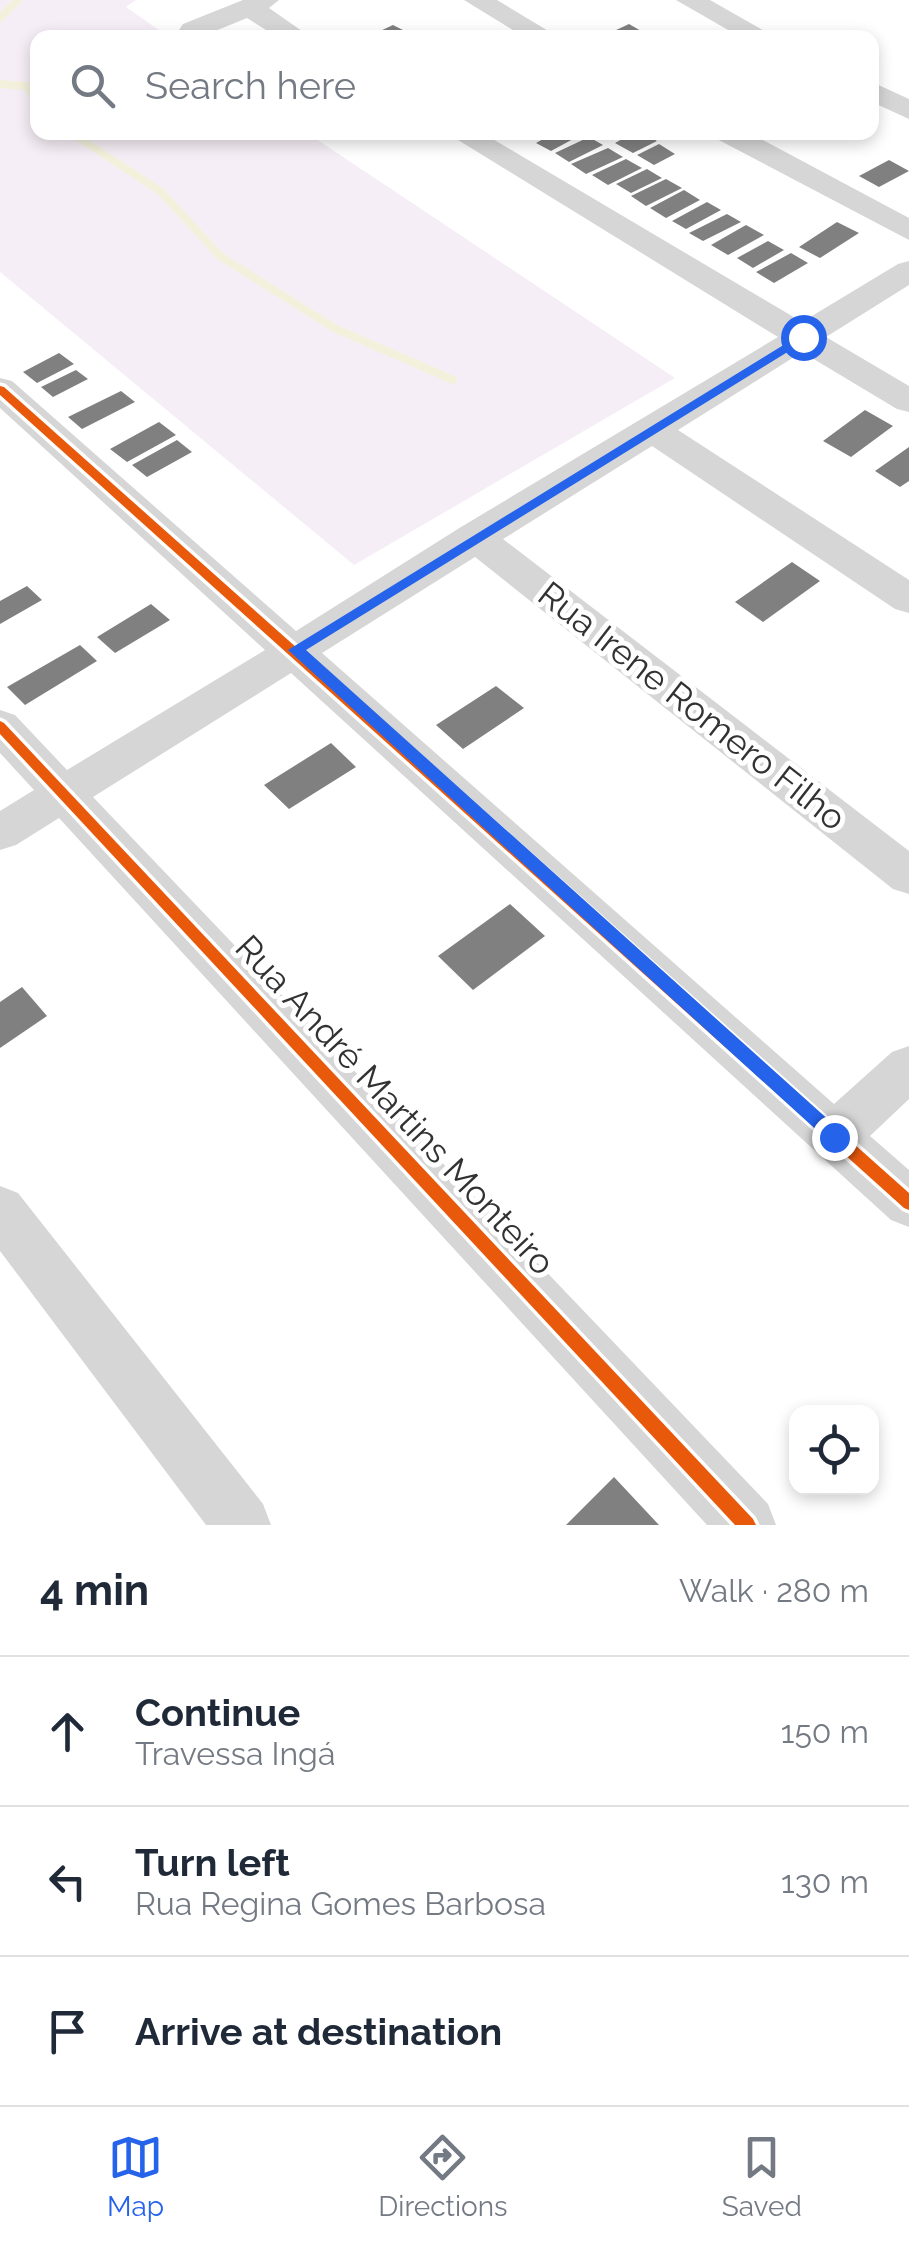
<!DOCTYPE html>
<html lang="en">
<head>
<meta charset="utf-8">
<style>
	body { margin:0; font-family:Raleway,sans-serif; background:#f6f6f7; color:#1f2937 }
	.controls { position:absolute; right:30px; bottom:30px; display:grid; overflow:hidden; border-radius:20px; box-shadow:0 5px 15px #0003 }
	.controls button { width:90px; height:90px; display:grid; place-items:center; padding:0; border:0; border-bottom:2px solid #e0e1e3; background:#fff; color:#1f2937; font:50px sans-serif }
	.stop { position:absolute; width:30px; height:30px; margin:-22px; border:8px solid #2563eb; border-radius:50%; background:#fff }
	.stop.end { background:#2563eb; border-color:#fff; box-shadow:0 2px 10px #0008 }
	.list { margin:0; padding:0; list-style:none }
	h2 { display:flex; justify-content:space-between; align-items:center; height:130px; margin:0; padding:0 40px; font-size:42px }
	h2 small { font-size:32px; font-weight:400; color:#747a83 }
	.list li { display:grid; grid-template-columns:65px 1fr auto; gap:30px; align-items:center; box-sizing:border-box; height:150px; padding:0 40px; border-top:2px solid #e0e1e3 }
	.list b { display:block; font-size:38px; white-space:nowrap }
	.list p { margin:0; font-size:32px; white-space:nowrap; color:#747a83 }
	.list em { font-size:32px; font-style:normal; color:#747a83 }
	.icon { flex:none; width:55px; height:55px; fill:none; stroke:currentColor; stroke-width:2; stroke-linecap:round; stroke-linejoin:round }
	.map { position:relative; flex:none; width:909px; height:1525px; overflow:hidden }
	.search { position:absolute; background:#fff; box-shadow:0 5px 15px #0003; left:30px; right:30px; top:30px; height:110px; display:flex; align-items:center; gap:25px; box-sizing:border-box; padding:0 35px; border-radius:20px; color:#747a83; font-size:38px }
	.sheet { height:580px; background:#fff }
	nav { display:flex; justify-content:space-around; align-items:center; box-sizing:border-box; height:140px; border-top:2px solid #e0e1e3; background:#fff; font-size:28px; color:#747a83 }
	nav a { display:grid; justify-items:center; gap:5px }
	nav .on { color:#2563eb }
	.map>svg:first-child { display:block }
</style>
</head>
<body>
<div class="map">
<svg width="909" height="1525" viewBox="0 0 909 1525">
	<rect width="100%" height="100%" fill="#fff"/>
	<path fill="#f6eef6" d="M0,0H136L126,7L169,37L38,38V132L307,133L675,378L354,565L0,272Z"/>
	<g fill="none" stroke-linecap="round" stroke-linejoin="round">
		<path stroke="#f3f1dc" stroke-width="8" d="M0,18L18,0
			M0,84L26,86L38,99
			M70,132L160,191L220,256L334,328L453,380"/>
	</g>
	<path fill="#808080" d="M629,24L648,35L599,38Z
		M393,25L407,32L395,38H365Z
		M556,132H586L551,151L536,143Z
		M635,132H641L657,141L633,153L615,143Z
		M589,137L603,145L569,162L555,153Z
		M659,144L675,154L654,165L637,155Z
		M608,148L623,157L586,174L571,164Z
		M626,159L642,168L608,185L592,175Z
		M889,160L909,171L879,187L859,176Z
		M647,169L662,178L631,193L616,184Z
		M666,179L682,188L646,206L631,196Z
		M684,190L700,200L666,218L650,208Z
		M707,202L721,210L686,229L672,221Z
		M727,214L741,222L703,241L689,233Z
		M837,222L859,233L820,258L799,247Z
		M746,225L764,235L728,255L711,245Z
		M768,241L784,250L753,268L737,258Z
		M791,253L808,263L774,283L756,272Z
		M59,353L74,364L37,383L23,372Z
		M76,370L88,379L53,397L41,387Z
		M121,391L135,402L82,429L68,417Z
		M865,410L893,426L851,457L823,441Z
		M159,422L176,435L127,462L110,449Z
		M177,440L192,452L147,477L132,465Z
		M909,447V481L900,487L875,471Z
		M792,562L820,581L763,622L735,602Z
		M27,586L42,600L0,624V601Z
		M151,604L170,620L115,653L97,637Z
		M80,645L97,661L25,705L7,687Z
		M496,686L524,708L463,749L436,725Z
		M331,743L356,767L289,809L264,785Z
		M510,904L545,936L473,990L438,956Z
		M22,987L47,1016L0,1048V1002Z
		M614,1477L659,1525H566Z"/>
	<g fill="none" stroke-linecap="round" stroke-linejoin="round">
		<path fill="#d6d6d6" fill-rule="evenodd" d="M243,0H279L269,8L312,38H279L247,18L203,36H183L179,30L183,24Z
			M464,0H497L560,38H526Z
			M676,0H710L777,38H742Z
			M872,82L909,99V119L872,102Z
			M445,132H481L802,322L898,264L909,261V285L826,337L909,386V412L897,409L802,352L678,430L909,580V613L895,609L652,446L503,539L909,851V894L893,889L475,557L322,653L834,1104L892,1052L909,1046V1099L870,1136L909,1170V1227L891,1220L291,673L93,797L768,1504L776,1525H707L59,818L16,845L0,850V811L34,790L0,753V710L15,715L67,770L265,650L0,408V378L12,381L296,631L461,527L778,337Z
			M711,132H748L909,218V240L715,138Z
			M0,1186L18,1193L263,1504L271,1525H206L0,1251Z"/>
		<defs>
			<path id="cycleway" d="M0,386L4,387L909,1193V1210L904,1208L0,395Z
				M0,721L4,723L753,1519L756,1525H735L0,734Z"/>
		</defs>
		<use href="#cycleway" stroke="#fff" stroke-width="7"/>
		<use href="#cycleway" fill="#e8590c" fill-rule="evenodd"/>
	</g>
	<path fill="#2563eb" d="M803,333L807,334V340L306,650L841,1131V1143L834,1146L288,650Z"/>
	<g text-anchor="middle" stroke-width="10" stroke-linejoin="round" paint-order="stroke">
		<g font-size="35" fill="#323232" stroke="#fff">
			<text transform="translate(692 706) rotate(38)" y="12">Rua Irene Romero Filho</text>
			<text transform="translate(395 1105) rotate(47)" y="12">Rua André Martins Monteiro</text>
		</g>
	</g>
</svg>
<div class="controls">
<button><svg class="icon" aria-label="locate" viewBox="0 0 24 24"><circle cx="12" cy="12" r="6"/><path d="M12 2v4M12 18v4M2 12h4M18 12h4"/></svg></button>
</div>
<div class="stop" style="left:803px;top:337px"></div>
<div class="stop end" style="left:834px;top:1137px"></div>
<div class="search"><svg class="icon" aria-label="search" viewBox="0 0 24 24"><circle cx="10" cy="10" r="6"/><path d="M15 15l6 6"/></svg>Search here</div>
</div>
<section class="sheet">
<h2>4 min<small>Walk · 280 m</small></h2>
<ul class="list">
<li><svg class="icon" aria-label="ahead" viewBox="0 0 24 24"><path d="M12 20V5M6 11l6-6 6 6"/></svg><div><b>Continue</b><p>Travessa Ingá</p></div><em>150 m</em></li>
<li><svg class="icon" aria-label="left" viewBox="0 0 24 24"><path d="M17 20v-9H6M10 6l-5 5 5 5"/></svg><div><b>Turn left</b><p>Rua Regina Gomes Barbosa</p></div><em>130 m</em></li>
<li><svg class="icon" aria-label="arrive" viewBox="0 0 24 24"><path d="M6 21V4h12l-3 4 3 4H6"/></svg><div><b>Arrive at destination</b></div></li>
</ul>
</section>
<nav>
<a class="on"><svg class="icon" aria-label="map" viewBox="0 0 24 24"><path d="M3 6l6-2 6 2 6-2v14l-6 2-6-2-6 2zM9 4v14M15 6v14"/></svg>Map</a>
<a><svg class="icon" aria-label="directions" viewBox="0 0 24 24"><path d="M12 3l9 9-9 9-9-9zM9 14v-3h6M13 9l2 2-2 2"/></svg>Directions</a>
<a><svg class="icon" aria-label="saved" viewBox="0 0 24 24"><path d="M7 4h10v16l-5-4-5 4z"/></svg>Saved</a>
</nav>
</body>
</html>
